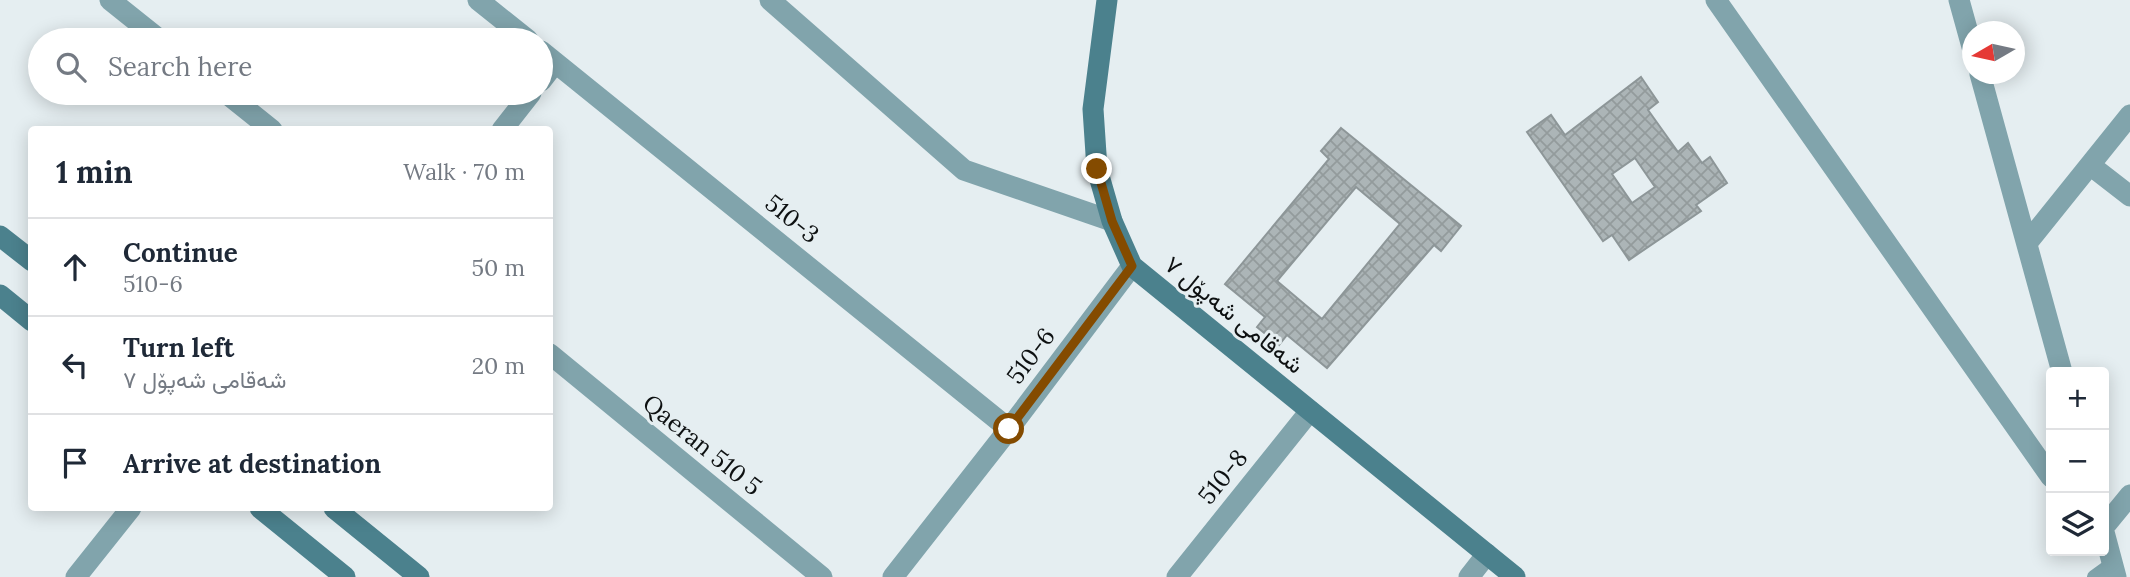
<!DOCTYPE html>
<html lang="en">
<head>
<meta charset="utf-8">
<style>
	body { margin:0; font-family:Lora,Vazirmatn,serif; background:#f6f6f7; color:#1f2937 }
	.controls { position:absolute; right:21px; bottom:21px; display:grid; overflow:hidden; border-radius:7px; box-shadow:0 4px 18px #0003 }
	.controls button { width:63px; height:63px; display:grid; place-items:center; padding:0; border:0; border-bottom:2px solid #e0e1e3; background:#fff; color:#1f2937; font:35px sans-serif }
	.compass { position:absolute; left:1962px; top:21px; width:63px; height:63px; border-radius:50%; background:#fff; box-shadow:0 4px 18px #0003; rotate:261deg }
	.stop { position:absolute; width:21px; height:21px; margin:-16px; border:5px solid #844b00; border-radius:50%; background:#fff }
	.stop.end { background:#844b00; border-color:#fff; box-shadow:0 2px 7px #0008 }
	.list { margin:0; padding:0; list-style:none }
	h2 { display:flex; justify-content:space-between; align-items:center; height:91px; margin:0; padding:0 28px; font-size:30px }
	h2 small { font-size:23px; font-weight:400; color:#747a83 }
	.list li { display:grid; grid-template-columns:46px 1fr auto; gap:21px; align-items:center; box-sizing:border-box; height:98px; padding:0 28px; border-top:2px solid #e0e1e3 }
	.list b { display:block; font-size:26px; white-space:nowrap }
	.list p { margin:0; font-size:23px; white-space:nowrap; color:#747a83 }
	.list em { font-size:23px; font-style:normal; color:#747a83 }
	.icon { flex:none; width:38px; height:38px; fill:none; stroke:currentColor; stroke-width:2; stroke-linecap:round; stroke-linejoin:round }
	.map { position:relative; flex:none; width:2130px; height:577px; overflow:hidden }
	.search { position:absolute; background:#fff; box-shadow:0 4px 18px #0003; left:28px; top:28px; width:525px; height:77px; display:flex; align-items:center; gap:18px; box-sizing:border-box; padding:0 24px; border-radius:38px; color:#747a83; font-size:26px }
	.panel { position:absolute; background:#fff; box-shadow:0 4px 18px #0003; left:28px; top:126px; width:525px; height:385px; border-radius:7px }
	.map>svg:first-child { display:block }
</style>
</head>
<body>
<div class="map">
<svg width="2130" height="577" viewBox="0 0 2130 577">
	<defs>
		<pattern id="building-cross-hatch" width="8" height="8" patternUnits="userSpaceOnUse" patternTransform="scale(1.75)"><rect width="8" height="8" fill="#acb5b7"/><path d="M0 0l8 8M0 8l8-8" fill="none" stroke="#939b9c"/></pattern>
	</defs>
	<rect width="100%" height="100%" fill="#e5eef1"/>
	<path fill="url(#building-cross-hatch)" stroke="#8d9698" stroke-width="2" fill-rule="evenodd" d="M1641,77L1658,102L1648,110L1678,152L1688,143L1702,163L1710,157L1727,183L1696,205L1701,211L1629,260L1612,235L1603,241L1527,132L1551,115L1565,135ZM1635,158L1655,187L1632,203L1612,174Z
		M1341,128L1461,226L1441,251L1434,245L1327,368L1287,335L1279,345L1257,327L1265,317L1225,284L1329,159L1321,151ZM1356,187L1400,224L1322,319L1277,281Z"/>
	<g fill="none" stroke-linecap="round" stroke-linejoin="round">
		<path stroke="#81a4ac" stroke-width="14" d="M2094,577L2112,564"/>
		<path stroke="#81a4ac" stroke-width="21" d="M110,0L160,40
			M478,0L528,40
			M770,0L964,170L1112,221
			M1716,0L2051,477
			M1959,0L1972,47
			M541,51L1009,429
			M1980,74L2062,372
			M541,81L555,63
			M226,93L272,130
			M502,130L531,93
			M2090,165L2130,196
			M2028,242L2130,115
			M550,354L822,577
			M2104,527L2130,495
			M2104,532L2116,577
			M76,577L131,508
			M893,577L1009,429L1132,266
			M1177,577L1310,411
			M1469,577L1487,554"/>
		<path stroke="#4b818d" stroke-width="21" d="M1107,0L1093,109L1097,169L1112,221L1132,266L1515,577
			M0,236L32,261
			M0,295L32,321
			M260,508L345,577
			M334,508L419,577"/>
	</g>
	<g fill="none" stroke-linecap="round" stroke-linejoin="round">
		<path stroke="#844b00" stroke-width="9" d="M1009,429L1132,266L1112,221L1097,169"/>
	</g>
	<g text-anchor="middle" stroke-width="6" stroke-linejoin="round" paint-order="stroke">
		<g font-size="24" fill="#0d1011" stroke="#e5eef1">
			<text transform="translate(792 219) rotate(39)" y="8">510-3</text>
			<text transform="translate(1234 315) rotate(39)" y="8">شەقامی شەپۆل ٧</text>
			<text transform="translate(1031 356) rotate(-53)" y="8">510-6</text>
			<text transform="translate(702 445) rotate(39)" y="8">Qaeran 510 5</text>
			<text transform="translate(1223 477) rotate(-51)" y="8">510-8</text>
		</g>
	</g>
</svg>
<div class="controls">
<button>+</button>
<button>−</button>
<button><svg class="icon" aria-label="layers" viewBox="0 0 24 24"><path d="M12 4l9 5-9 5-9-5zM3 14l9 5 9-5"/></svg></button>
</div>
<svg class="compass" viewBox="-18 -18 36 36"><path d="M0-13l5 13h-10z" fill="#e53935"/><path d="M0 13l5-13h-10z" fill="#747a83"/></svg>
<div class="stop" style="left:1009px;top:429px"></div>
<div class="stop end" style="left:1097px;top:169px"></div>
<div class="search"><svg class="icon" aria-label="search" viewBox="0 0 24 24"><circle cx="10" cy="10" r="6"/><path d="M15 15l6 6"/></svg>Search here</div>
<section class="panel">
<h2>1 min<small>Walk · 70 m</small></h2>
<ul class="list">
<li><svg class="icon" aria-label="ahead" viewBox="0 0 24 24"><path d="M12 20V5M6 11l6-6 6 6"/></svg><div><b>Continue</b><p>510-6</p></div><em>50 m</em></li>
<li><svg class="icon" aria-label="left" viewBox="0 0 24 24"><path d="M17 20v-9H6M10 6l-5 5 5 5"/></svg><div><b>Turn left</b><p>شەقامی شەپۆل ٧</p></div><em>20 m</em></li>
<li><svg class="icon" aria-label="arrive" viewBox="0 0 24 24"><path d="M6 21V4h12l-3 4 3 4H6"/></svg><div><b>Arrive at destination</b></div></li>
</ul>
</section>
</div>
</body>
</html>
